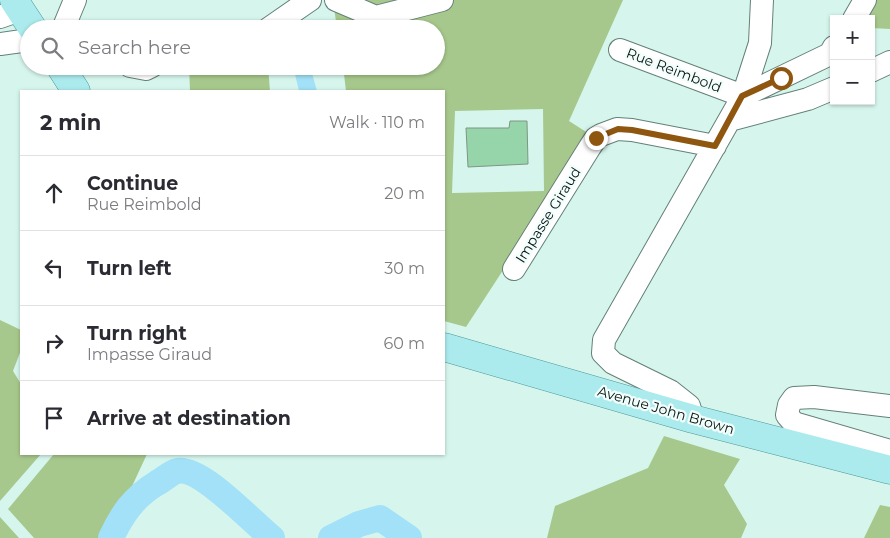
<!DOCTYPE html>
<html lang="en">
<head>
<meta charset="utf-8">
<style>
	body { margin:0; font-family:Montserrat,sans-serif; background:#f2f2f3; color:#2b2b33 }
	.controls { position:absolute; right:15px; top:15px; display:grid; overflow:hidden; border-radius:0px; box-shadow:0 1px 4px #0004 }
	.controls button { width:45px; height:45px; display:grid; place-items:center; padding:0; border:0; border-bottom:1px solid #e1e1e2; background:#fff; color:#2b2b33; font:25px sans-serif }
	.stop { position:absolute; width:15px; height:15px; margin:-11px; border:4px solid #8f5610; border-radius:50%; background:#fff }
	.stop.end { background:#8f5610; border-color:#fff; box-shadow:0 1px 5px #0008 }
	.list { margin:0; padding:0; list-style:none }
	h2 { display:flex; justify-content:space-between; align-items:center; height:65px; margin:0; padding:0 20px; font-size:21px }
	h2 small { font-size:16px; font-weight:400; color:#7c7c81 }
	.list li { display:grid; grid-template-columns:32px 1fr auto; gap:15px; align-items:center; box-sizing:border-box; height:75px; padding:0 20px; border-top:1px solid #e1e1e2 }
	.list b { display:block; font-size:19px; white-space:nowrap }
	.list p { margin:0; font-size:16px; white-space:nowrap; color:#7c7c81 }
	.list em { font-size:16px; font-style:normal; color:#7c7c81 }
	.icon { flex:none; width:28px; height:28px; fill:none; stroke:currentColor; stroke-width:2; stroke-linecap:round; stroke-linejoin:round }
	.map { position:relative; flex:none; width:890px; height:538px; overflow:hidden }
	.search { position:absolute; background:#fff; box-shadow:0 1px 4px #0004; left:20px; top:20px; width:425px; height:55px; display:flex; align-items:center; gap:12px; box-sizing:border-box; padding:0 18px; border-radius:28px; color:#7c7c81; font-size:19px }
	.panel { position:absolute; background:#fff; box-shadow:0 1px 4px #0004; left:20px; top:90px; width:425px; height:365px; border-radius:0px }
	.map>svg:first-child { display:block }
</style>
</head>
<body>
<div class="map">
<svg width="890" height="538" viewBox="0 0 890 538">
	<rect width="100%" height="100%" fill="#d6f6ed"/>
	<path fill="#a7c88c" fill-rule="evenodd" d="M333,0H623L569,121L591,135L466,327L444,321V91H346L343,66H436V29H337ZM543,109L544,191L452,193L455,111Z
		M854,0H890V29L871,28V19H840Z
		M189,66H268L270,91H190Z
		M0,320L21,330V350L13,371L21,384V454H41L0,501Z
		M664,436L740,459L724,485L747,524L741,538H547L555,506L648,468Z
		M54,454H147L108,538H34L8,509Z
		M880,505L890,507V538H864Z
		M0,517L19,538H0Z"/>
	<path fill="#a2e1f7" d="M293,66H310L317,91H299Z"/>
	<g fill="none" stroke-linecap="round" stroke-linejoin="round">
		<path stroke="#a2e1f7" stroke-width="26" d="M111,538C122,514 134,497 157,483C163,480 170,473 177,471C200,465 253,523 272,538
			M331,538L359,524L380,518L409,538"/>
	</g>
	<path fill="#96d4aa" stroke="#7f9685" d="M510,121H527L528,164L468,167L466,128H509Z"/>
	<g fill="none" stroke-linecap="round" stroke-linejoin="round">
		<defs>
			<path id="minor" d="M336,0L376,17L442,0
				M0,17L20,10
				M854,19L865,0
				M63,29L75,0
				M268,29L310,0
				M0,44L29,40
				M620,50L743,96L830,54L834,47
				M130,66L146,69L152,66
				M871,71L890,62
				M730,120L808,99L834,88
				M514,269L590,147L596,138L601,135L617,129L632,130L715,146
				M890,406L814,397L794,398L789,405L787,415L794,423L890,451
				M693,419L689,406L670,391L613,363L603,353L604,340L743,96L760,43L762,0"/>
			<path id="major" d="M14,0L33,29
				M60,66L76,91
				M444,347L693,419L890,470"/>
		</defs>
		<use href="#minor" stroke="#648079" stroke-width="24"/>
		<use href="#major" stroke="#4e9799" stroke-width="29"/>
		<use href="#minor" stroke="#fff" stroke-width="22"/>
		<use href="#major" stroke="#abebee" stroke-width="28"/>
	</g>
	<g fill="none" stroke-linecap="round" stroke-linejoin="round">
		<path stroke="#8f5610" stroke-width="6" d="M596,138L618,129L632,130L715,146L742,96L781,78"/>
	</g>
	<g text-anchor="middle" stroke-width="4.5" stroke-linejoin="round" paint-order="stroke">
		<g font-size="14" fill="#0a1512" stroke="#f2fefb">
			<text transform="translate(674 70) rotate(21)" y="5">Rue Reimbold</text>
			<text transform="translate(548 215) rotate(-58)" y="5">Impasse Giraud</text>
			<text transform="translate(666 410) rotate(16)" y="5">Avenue John Brown</text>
		</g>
	</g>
</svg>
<div class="controls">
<button>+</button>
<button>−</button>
</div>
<div class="stop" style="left:781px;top:78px"></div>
<div class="stop end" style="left:596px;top:138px"></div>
<div class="search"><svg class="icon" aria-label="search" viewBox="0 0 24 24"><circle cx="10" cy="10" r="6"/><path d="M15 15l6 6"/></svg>Search here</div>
<section class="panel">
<h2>2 min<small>Walk · 110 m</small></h2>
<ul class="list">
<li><svg class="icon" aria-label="ahead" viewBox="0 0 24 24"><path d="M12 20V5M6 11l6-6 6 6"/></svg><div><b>Continue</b><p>Rue Reimbold</p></div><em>20 m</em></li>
<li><svg class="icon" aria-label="left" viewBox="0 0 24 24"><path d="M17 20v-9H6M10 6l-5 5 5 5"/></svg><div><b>Turn left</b></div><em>30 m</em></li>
<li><svg class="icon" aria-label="right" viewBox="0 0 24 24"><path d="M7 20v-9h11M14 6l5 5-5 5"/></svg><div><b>Turn right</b><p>Impasse Giraud</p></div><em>60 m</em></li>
<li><svg class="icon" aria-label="arrive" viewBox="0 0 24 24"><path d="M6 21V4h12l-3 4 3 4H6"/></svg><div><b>Arrive at destination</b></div></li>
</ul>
</section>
</div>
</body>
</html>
